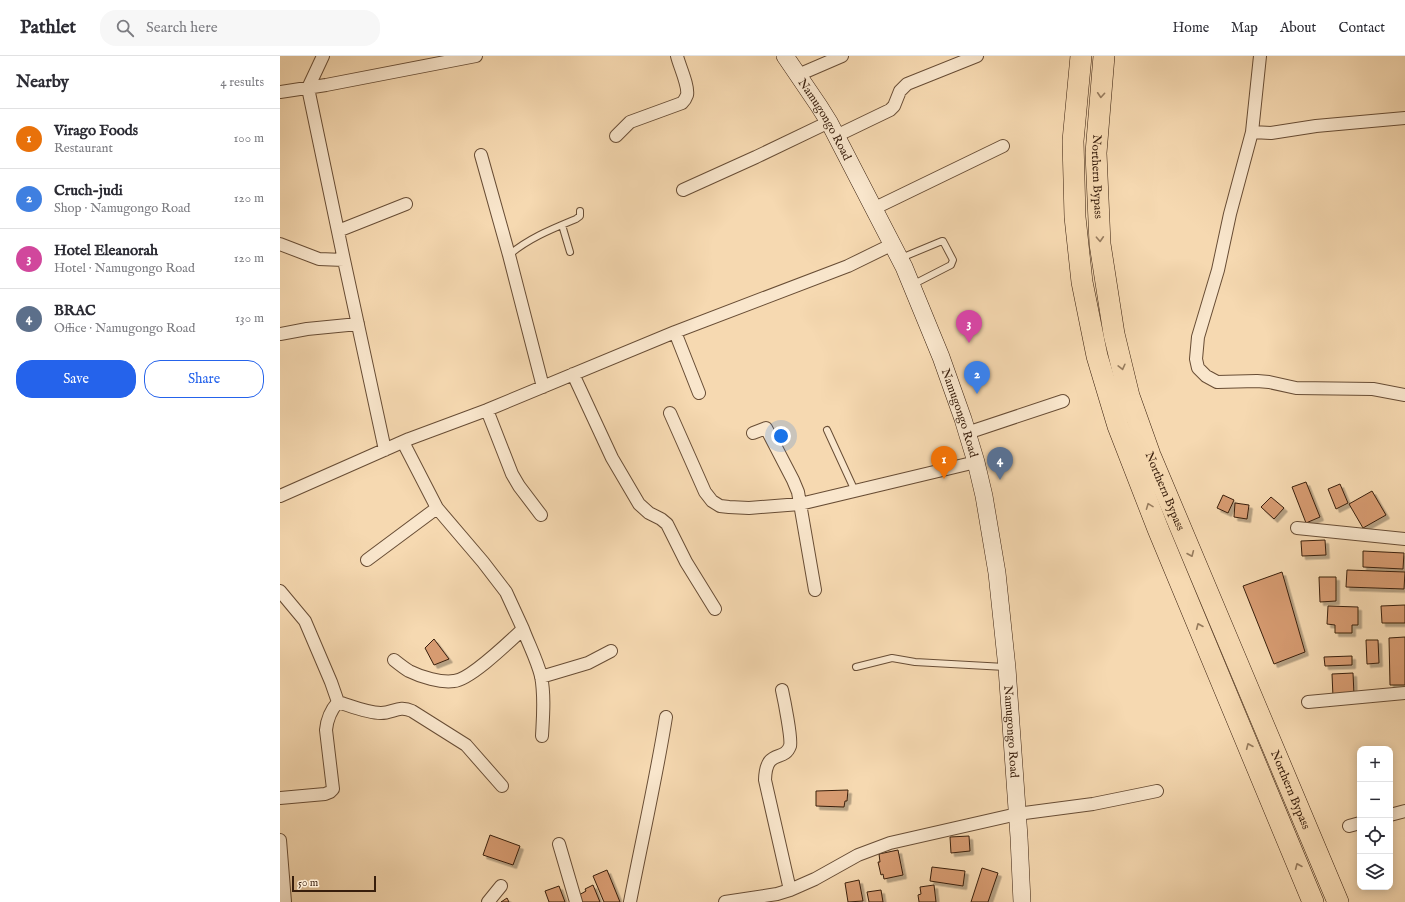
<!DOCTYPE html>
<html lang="en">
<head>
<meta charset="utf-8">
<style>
	body { margin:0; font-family:"IM FELL English",serif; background:#f7f7f7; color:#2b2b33 }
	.controls { position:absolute; right:12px; bottom:12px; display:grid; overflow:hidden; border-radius:8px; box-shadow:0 2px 10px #0003 }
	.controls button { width:36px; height:36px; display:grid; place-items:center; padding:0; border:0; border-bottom:1px solid #e1e1e2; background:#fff; color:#2b2b33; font:20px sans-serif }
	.scale { position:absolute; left:12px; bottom:10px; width:84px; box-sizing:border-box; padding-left:4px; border:2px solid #381e0c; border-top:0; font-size:11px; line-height:14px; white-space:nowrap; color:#381e0c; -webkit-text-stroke:3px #f9e6cc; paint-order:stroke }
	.you { position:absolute; left:501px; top:380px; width:14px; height:14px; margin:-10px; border:3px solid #fff; border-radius:50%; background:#1a73e8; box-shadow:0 0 0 6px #1a73e833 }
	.badge { display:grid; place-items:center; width:26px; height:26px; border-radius:50%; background:#2563eb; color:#fff; font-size:13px; font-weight:700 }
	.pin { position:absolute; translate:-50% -33px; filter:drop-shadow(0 1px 2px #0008) }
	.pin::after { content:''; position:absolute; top:21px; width:14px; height:12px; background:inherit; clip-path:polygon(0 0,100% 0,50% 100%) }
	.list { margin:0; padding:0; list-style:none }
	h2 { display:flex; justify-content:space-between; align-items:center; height:52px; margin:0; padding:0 16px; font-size:17px }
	h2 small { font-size:13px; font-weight:400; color:#7c7c81 }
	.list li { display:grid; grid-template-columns:26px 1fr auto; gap:12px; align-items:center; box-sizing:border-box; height:60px; padding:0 16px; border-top:1px solid #e1e1e2 }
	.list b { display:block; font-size:15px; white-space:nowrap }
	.list p { margin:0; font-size:13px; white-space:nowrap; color:#7c7c81 }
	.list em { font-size:13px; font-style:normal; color:#7c7c81 }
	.actions { display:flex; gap:8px; padding:12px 16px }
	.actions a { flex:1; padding:9px 0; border:1px solid #2563eb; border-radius:16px; text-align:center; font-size:14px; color:#2563eb }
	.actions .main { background:#2563eb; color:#fff }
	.icon { flex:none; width:22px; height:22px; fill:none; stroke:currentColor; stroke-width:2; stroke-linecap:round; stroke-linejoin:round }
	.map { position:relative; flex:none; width:1125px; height:846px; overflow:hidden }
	header { display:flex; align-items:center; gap:24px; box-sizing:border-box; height:56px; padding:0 20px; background:#fff; border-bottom:1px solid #e1e1e2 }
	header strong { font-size:19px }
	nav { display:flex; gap:22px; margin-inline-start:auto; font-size:14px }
	.search { width:280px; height:36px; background:#f7f7f7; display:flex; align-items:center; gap:10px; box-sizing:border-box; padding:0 14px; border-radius:16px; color:#7c7c81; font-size:15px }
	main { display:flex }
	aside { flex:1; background:#fff }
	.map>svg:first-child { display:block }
</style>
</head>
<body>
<header>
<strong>Pathlet</strong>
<div class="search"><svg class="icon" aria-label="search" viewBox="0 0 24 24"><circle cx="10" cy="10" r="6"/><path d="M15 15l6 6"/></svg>Search here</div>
<nav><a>Home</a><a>Map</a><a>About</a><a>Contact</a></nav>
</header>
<main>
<aside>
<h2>Nearby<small>4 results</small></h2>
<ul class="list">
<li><span class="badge" style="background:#e8710a">1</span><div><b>Virago Foods</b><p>Restaurant</p></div><em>100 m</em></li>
<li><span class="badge" style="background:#3f7fe0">2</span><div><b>Cruch-judi</b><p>Shop · Namugongo Road</p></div><em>120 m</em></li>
<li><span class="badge" style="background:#d1479c">3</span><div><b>Hotel Eleanorah</b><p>Hotel · Namugongo Road</p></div><em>120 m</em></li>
<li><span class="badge" style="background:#5c6f8a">4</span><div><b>BRAC</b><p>Office · Namugongo Road</p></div><em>130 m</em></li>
</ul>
<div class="actions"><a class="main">Save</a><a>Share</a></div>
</aside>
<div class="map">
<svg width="1125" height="846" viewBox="0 0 1125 846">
	<defs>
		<filter id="shadow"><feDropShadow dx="3.5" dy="3.5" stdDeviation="0" flood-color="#0004"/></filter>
	</defs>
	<rect width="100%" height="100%" fill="#f6d9b1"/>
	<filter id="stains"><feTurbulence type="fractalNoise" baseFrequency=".005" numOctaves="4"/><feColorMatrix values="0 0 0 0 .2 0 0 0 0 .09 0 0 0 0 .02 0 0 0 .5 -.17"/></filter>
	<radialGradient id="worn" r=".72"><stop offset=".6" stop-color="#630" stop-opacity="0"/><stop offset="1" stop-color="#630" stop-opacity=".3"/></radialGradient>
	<path fill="#d79b71" stroke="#381e0c" filter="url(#shadow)" d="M1026,426L1040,461L1026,467L1012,431Z
		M1060,428L1068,447L1056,453L1048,433Z
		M1092,435L1106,459L1083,472L1069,448Z
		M943,439L954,444L948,457L937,452Z
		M991,441L1004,452L994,463L981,451Z
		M955,447L969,449L967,463L954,461Z
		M1045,484L1046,499L1022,500L1021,485Z
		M1083,495L1124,497L1123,513L1083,511Z
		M1067,514L1125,516L1124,533L1066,531Z
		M1002,516L1025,596L994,608L963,530Z
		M1039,521H1056V545L1040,546Z
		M1125,549V567H1102L1101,550Z
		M1048,550L1078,551V569H1072V577H1055V569L1047,568Z
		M1125,581V629H1110L1109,582Z
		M154,583L169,603L154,609L145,592Z
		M1086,584H1098L1099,607L1087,608Z
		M1072,600V609L1045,610L1044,601Z
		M1073,617L1074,639L1053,641L1052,618Z
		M568,734L567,745H565L564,751L536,750V735Z
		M210,779L240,790L233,809L203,799Z
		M689,780L690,795L671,797L670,781Z
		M618,794L623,819L604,823L603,818L601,819L598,806H600L599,798Z
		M652,811L685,815L683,830L650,825Z
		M702,812L718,817L708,846H691Z
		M327,814L340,846H324L313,820Z
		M579,824L583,845L568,846L565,827Z
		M313,829L320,846H302L299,839L306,835L305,833Z
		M654,829L656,846H639L638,839L641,838L640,831Z
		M279,830L285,846H269L265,835Z
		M601,834L603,846H589L587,836Z
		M227,842L229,846H221Z"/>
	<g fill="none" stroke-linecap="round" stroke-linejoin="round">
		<defs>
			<path id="lane" d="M282,169L290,196
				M229,199C249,182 272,173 296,163L300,160V155
				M621,202L662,185H663L673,204L671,209L632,229
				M547,374L575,435
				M576,611L612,602L635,606L725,611"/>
			<path id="street" d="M43,0L28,32L64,204L105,394
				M980,0L972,76L950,158L938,214L918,281L916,303L918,312L926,320L937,326L977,325L989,326L1016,332L1093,333L1125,339
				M518,19L562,0
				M0,36L46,29L196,0
				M972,76L991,77L1036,70L1125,62
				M336,80L350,66L402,47C404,45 406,42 407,39C409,30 399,9 397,0
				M556,80L610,54L614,50L620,35L627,28L697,0
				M201,99L229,199L263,331
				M403,134L476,101L549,66
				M595,152L723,90
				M58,175L126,148
				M0,188L39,203L64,204
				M395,276L419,337
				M0,278L27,273L78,268
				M293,318L332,402L359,448L369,457L381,463L387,468L406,506L435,553
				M207,354L232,418L239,430L261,459
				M390,357L425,436L432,445L440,450L449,451L469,452L520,448L696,406
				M473,377L486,372L513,424L518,436L535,534
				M687,377L783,345
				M0,440L129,383L207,354L395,276L568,210L613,188
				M1017,472L1125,483
				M87,504L157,452
				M0,535L25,565L51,626L58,646C51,654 47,663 46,674L53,733L50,736L45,738L0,742
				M243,573C249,589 257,604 261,620C265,640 263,661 262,680
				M114,604C119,608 124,612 129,615C141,621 161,627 174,625C190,624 230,585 243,573L226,536L203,506L157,452L123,386
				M261,621L308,607L331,595
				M502,634C504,643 512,683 510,690C504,707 486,691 485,724L510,834
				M58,646C71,650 87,657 101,657C113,657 119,649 132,655L186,689L222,730
				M1028,646L1125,637
				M1110,759L1125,755
				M1069,770L1080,767
				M0,784L5,846
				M279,788L296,846
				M208,846L221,830
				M350,846C362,784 376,723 386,661
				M445,846L497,838L510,834L535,823L578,799L610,787L737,758L813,748L877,735"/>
			<g id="secondary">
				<path id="s1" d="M505,0L539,50L549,66L624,211L661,301L683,363L696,406L704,440L717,517L727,612L739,781L742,846"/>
			</g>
			<g id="highway">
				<path d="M801,0L793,85L795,161L802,226L817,300L838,370L878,473L1033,846"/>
				<path id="s2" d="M824,0L816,97L820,188L834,278L849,340L870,399L1058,846"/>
			</g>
		</defs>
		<use href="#lane" stroke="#684d35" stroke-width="8"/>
		<use href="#street" stroke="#684d35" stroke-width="14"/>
		<use href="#secondary" stroke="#381e0c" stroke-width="18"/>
		<use href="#highway" stroke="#381e0c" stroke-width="22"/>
		<use href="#lane" stroke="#f9e6cc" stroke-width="6"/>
		<use href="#street" stroke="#f9e6cc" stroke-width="12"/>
		<use href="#secondary" stroke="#f9e6cc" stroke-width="17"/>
		<use href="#highway" stroke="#f6d9b1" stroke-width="21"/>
	</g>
	<defs><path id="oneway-chevron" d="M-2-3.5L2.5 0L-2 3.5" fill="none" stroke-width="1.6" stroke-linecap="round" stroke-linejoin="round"/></defs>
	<g stroke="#977c5e">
		<use href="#oneway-chevron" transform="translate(821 39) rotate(94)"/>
		<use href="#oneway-chevron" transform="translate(820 183) rotate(87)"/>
		<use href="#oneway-chevron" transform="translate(842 311) rotate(76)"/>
		<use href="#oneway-chevron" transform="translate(869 450) rotate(-111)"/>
		<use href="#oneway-chevron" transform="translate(911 498) rotate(67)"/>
		<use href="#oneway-chevron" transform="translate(919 570) rotate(-113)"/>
		<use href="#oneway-chevron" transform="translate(969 690) rotate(-113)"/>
		<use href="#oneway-chevron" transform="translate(1018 810) rotate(-113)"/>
	</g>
	<g text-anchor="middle" stroke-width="4" stroke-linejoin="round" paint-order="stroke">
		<g font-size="12" fill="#381e0c" stroke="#f9e6cc">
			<text dy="4" stroke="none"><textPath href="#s1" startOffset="75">Namugongo Road</textPath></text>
			<text dy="4" stroke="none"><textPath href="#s2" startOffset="121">Northern Bypass</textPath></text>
			<text dy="4" stroke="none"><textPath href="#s1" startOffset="399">Namugongo Road</textPath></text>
			<text dy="4" stroke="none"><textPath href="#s2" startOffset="445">Northern Bypass</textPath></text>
			<text dy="4" stroke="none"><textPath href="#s1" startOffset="723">Namugongo Road</textPath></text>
			<text dy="4" stroke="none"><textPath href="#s2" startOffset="769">Northern Bypass</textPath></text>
		</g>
	</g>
	<rect width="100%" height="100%" filter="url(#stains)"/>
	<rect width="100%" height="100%" fill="url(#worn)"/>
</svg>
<div class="controls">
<button>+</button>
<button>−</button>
<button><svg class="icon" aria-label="locate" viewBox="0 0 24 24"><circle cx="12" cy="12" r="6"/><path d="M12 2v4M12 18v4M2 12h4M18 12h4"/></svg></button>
<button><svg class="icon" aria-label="layers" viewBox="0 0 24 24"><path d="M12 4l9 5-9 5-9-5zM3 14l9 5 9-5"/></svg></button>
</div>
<div class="scale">50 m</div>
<div class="you"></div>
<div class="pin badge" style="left:664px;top:423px;background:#e8710a">1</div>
<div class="pin badge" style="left:697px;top:338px;background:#3f7fe0">2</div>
<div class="pin badge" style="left:689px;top:287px;background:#d1479c">3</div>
<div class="pin badge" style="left:720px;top:424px;background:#5c6f8a">4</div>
</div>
</main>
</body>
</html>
